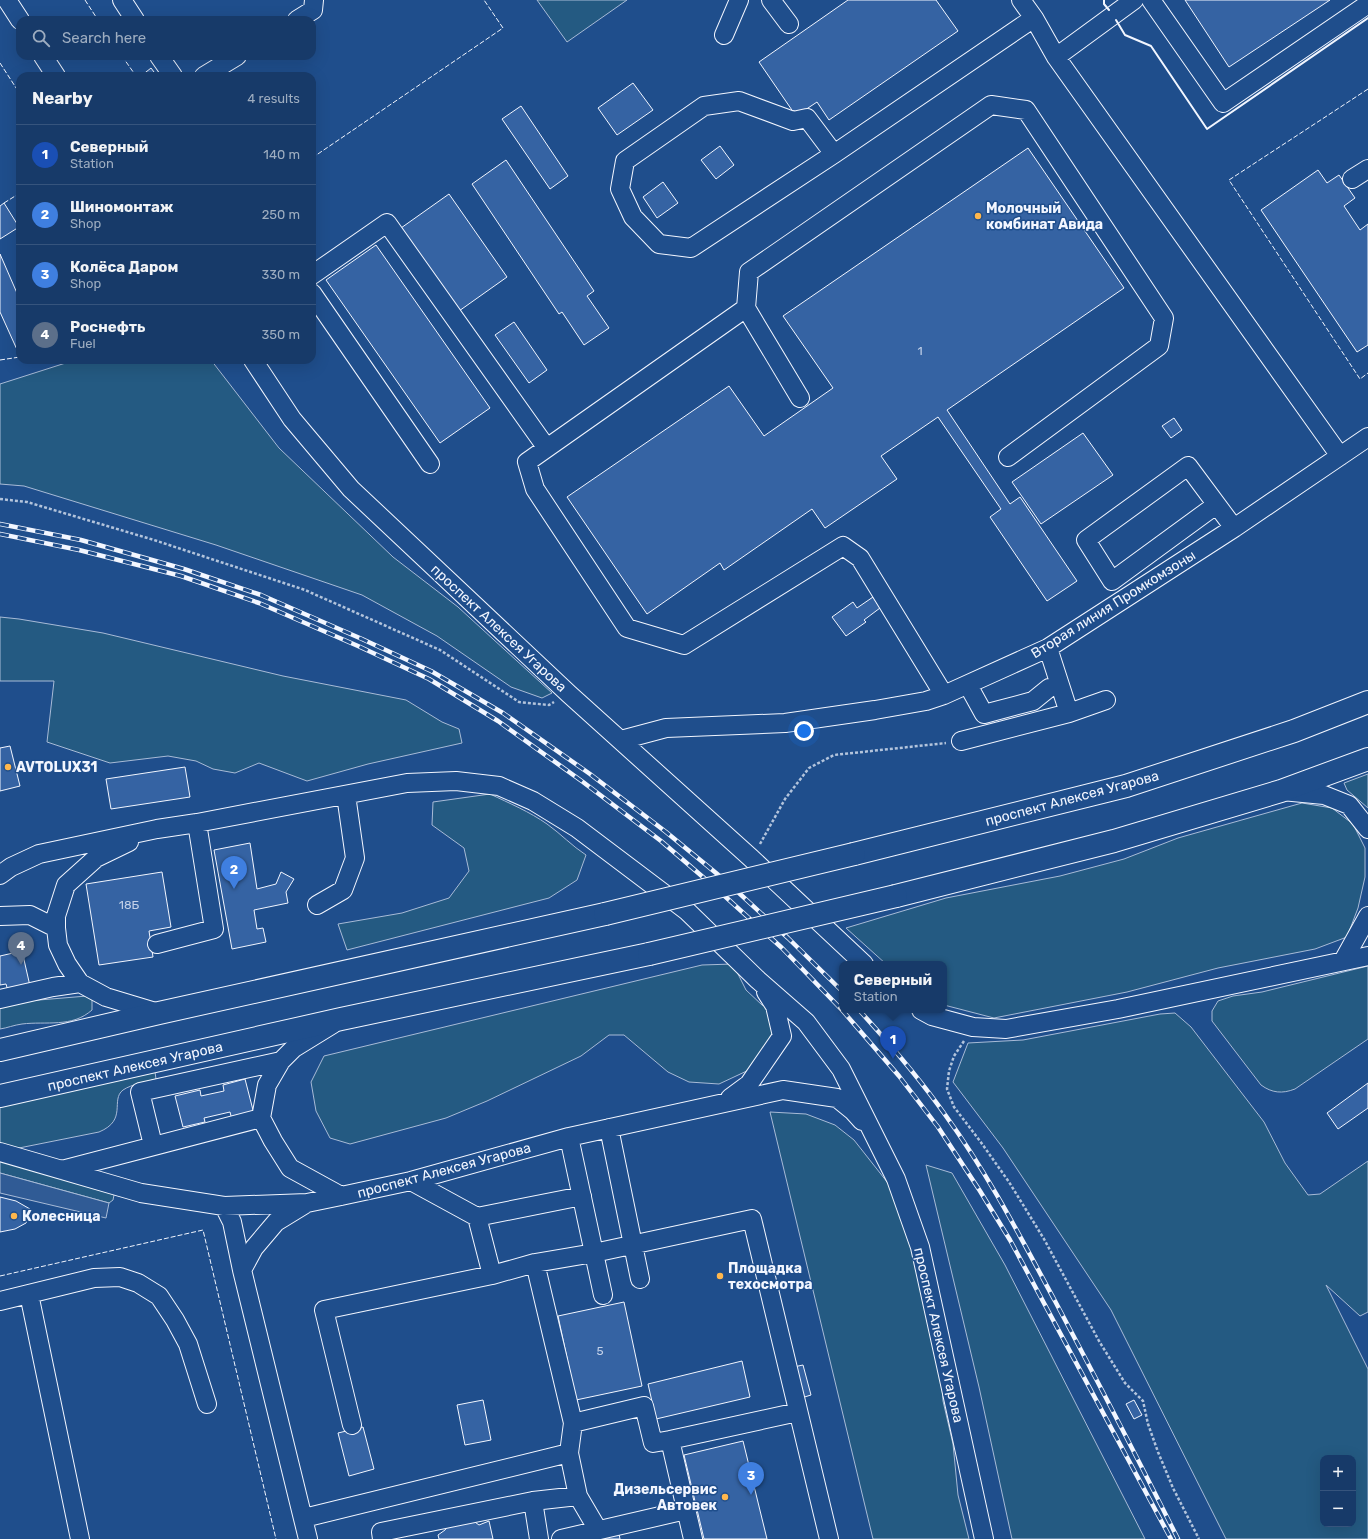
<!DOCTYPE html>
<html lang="en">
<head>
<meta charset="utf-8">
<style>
	body { margin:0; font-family:Rubik,sans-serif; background:#20416f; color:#f1f3f6 }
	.controls { position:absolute; right:12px; bottom:12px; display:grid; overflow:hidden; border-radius:8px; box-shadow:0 4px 16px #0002 }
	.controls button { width:36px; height:36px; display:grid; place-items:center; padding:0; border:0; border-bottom:1px solid #36547d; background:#173a69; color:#f1f3f6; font:20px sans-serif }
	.you { position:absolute; left:804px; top:731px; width:14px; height:14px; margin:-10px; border:3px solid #fff; border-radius:50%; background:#1a73e8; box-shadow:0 0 0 6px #1a73e833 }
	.badge { display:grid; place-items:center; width:26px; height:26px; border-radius:50%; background:#8abfa5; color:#fff; font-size:13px; font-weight:700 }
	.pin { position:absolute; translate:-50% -33px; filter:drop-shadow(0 1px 2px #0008) }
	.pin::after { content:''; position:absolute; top:21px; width:14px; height:12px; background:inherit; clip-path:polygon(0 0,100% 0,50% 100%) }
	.popup { position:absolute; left:839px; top:961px; width:108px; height:52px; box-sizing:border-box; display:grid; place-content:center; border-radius:8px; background:#173a69; filter:drop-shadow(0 1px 3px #0005); font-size:13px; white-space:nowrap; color:#9eadc0 }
	.popup b { font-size:15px; color:#f1f3f6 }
	.popup::after { content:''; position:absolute; left:50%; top:100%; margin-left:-8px; border:8px solid transparent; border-top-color:#173a69 }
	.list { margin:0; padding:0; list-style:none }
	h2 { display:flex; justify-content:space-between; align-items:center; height:52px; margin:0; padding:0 16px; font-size:17px }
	h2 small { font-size:13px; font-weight:400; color:#9eadc0 }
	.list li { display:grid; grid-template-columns:26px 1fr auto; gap:12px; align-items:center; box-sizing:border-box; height:60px; padding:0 16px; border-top:1px solid #36547d }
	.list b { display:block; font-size:15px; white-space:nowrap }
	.list p { margin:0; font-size:13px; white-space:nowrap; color:#9eadc0 }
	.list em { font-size:13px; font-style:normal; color:#9eadc0 }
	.icon { flex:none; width:22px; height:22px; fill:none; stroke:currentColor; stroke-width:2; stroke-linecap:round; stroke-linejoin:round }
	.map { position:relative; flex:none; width:1368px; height:1539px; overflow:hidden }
	.search { position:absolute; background:#173a69; box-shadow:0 4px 16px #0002; left:16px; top:16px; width:300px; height:44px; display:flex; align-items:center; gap:10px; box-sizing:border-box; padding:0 14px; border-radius:12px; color:#9eadc0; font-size:15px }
	.panel { position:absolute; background:#173a69; box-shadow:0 4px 16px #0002; left:16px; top:72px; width:300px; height:292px; border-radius:12px }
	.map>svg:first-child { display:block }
</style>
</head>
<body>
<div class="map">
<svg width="1368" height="1539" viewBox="0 0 1368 1539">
	<rect width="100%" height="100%" fill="#1f4e8c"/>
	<path fill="#245a82" stroke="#a8bbd7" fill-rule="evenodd" d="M537,0H627L567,42Z
		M75,360H211L279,448L393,557L458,607L552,693L542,698L511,687L437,636L362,595L216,545L24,486L0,484V384Z
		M0,617L19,619L103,633L283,676L406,700L442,722L459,729L462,743L368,764L307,781L259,763L235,773L213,769L196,761L168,756L110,763L47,742L54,681H0Z
		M1368,774V808L1347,790L1344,783Z
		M490,794C509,803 530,812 547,824C561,834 572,846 586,855L577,880L549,898L347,950L338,924L402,913L449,898L469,871L464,848L432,825L433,802Z
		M1302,803L1332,808L1353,824L1365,848V877L1358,908L1347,937L1315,949L1218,968L1127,992L994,1018L944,1005V964H886L846,928L946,898L1060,876L1124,859L1178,838Z
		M733,964L746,990L762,1005L777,1012L775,1036L751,1069L719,1084L689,1082L668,1072L624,1035H609L581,1056L487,1101L446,1118L350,1144L330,1138L316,1111L311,1082L324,1056L702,965Z
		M1368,966V1039L1295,1089C1282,1094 1272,1093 1261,1085L1212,1021V1011L1218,1001L1233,996L1262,992Z
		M87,996L92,1000V1010C72,1028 46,1021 22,1024C14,1025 7,1028 0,1029V1005L15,1002Z
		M1175,1013L1191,1027L1264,1122L1285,1163L1308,1195L1320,1194L1368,1161V1312L1360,1316L1326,1285L1368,1369V1539H1226L1111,1310L1003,1148L953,1082L968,1043L1023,1040L1160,1014ZM1323,1458H1353V1524H1323Z
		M155,1072L156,1079C146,1082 132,1084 123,1090C110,1100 128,1120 99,1132L19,1148L0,1145V1107Z
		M770,1112L806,1114L835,1125L854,1140L895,1192L912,1222L918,1279L939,1346L943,1401L953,1444L958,1495L969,1539H873Z
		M0,1160L111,1192L114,1195L113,1200L109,1203L0,1173Z
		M926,1165L952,1173L1005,1265L1145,1539H1012L979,1387Z"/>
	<path fill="#305b95" stroke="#a8bbd7" d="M0,1173L109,1203L106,1218L0,1193Z"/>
	<path fill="#3563a3" stroke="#f2f6ff" d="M848,0H936L958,31L829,120L817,102L796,116L759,62Z
		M1185,0H1330L1229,67Z
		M151,68L157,76H141Z
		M633,83L653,110L617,135L598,108Z
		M521,106L568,176L550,189L502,119Z
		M720,146L734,165L716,179L701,160Z
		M1028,148L1124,288L947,410L1010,504L1020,497L1077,581L1047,601L990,517L1001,509L938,417L881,456L897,479L825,528L812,509L724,570L720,563L647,614L567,497L729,386L764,436L833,388L783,316Z
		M506,160L594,291L587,296L609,328L584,345L562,312L559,314L472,184Z
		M1318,170L1327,183L1339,175L1355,198L1344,206L1360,230L1368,224V345L1357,352L1261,210Z
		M663,182L678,203L657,218L643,197Z
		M449,194L507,277L459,311L401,228Z
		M4,203L19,227L0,239V206Z
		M376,245L490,408L440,443L326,280Z
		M0,254L20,300L19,354L0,312Z
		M514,322L547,370L529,383L495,335Z
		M1174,418L1182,430L1171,438L1162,426Z
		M1083,433L1113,475L1041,524L1012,482Z
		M873,597L880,608L864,620L866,622L846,636L832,617L853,602L857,608Z
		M10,746L20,786L0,791V748Z
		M185,767L190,797L111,809L106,779Z
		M250,843L257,889L276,884L281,872L294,879L286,892L288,903L254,910L257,929L263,928L266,942L232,949L214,850Z
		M162,872L171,927L149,931L153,957L99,965L86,884Z
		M22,951L30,986L8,991L6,984L0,985V956Z
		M245,1079L254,1114L232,1120L230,1112L204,1118L205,1122L183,1127L175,1096L200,1090L201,1096L224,1091L223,1085Z
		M1368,1083V1108L1338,1129L1327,1113Z
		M0,1197L16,1201L30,1209L26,1223L15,1229L0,1232Z
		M624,1302L642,1386L576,1400L558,1316Z
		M742,1361L750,1397L656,1419L648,1384Z
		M803,1365L811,1395L798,1399L789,1368Z
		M483,1400L491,1440L465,1445L457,1405Z
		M1134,1400L1142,1415L1134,1419L1126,1404Z
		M363,1427L374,1469L349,1476L338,1433Z
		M743,1441L767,1539H704L684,1455Z
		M468,1517L479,1525L489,1521L493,1539H439L438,1535L445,1530L453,1519Z
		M619,1534L620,1539H595Z"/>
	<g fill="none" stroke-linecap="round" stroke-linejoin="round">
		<defs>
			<path id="minor" d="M7,0L20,20
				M122,0L135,20
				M771,0L789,24
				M1021,0L1034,18L1056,57L1340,456
				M1151,0L1223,103L1368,4
				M297,20L313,10L314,0
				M724,35L739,0
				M43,56L56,76
				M159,56L173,76
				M1056,57L1134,0
				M204,76L237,56
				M834,154L807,118L793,121L739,101L704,106L625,161L620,189L633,217L659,244L691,248L834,154L1034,18
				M1352,179L1368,169
				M312,275L387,223L546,447
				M312,293L430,464
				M746,308L800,398
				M253,360L292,419L351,489L569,694L751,858L864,964
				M1216,505L1112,581L1086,540L1188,466L1234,528
				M1048,648L1069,713
				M968,685L984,714L1033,701L1049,688
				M944,695L860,558L843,546L684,645L627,628L535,489L527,462L746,308L749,272L991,105L1026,110L1164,318L1159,346L1008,457
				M621,740L666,728L785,723L875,710L926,701L944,695L1048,648L1234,528L1368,437
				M961,741L1069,713L1106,700
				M1282,791L1324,795L1349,805L1368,829
				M129,842L96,858L66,885L56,916V928L58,945L67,964L80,983L106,997L159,1013
				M0,875L11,867L39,854L157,829L197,823L407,783L456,781L499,786L533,801L577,828L687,911L758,980L806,1022L841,1069L896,1179L920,1247L984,1539
				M317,905L343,890L355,858L346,795
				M0,916L30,915L56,928
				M157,944L214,929L197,823
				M1343,961L1368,916
				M0,999L53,987L80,983
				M921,1010L932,1016L973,1027L1006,1029L1118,1009L1368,956
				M333,1024L294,1048L281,1061L267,1085L261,1118L273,1141L290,1168L341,1196
				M730,1098L749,1084L782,1036L775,1006L766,992
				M609,1128L640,1279
				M569,1137L603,1295
				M153,1145L140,1092L281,1061
				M0,1152L141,1193L224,1206L307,1203L341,1196L411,1181L569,1137L783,1090L837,1098L853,1111L862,1121
				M62,1170L261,1118
				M411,1181L477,1217L582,1196
				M224,1206L232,1222L242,1270L308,1539
				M477,1217L492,1275
				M535,1263L573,1423L569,1453L578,1496L598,1530
				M242,1270L254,1248L276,1222L307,1203
				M29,1294L80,1539
				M0,1301L94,1278L120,1277L138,1283L159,1296L175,1320L188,1344L207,1404
				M573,1423L644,1406L653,1443L670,1440L693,1539
				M352,1425L324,1310L492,1275L535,1263L594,1253L752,1219L829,1539
				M670,1440L798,1412
				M533,1501L539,1539
				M304,1518L569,1453
				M382,1539L381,1532L533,1501L578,1496
				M561,1539L686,1510"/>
			<path id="major" d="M854,854L1126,786L1294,731L1368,702
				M896,896L1114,841L1281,791L1368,759
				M0,1050L159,1013L605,914
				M0,1096L341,1019L649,954"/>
		</defs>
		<use href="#minor" stroke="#f2f6ff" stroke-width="20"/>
		<use href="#major" stroke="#f2f6ff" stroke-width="24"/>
		<path stroke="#b3c4dc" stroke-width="2.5" stroke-dasharray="3 2" stroke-linecap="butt" d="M0,499L27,502L154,540L305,590L440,650L519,702L549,705L554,702
			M760,844L785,799L809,768L834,755L946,743
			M964,1041L954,1056L949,1071L947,1089L954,1107L980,1141L1009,1182L1044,1239L1099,1341L1125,1383L1143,1401L1148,1424L1158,1452L1173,1488L1199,1539"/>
		<use href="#minor" stroke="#1f4e8c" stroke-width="18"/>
		<use href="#major" stroke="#1f4e8c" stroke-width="22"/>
		<defs>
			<path id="rail" d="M0,524L81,540L184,569L261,595L362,639L431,671L503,713L590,774L666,832L727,882L788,938L842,991
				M0,534L79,550L181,576L259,603L358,646L429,679L498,721L583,782L661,841L718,890L782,948L842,1010
				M842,1010L899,1076L938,1127L980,1191L1010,1240L1171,1539
				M859,1010C890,1044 920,1079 946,1116C988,1174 1021,1238 1055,1301C1097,1380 1138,1459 1178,1539"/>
		</defs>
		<use href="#rail" stroke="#f2f6ff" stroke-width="4.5"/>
		<use href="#rail" stroke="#1f4e8c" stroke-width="3" stroke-dasharray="9" stroke-linecap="butt"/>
		<defs>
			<path id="major-bridge" d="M605,914L854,854
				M649,954L896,896"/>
		</defs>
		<use href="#major-bridge" stroke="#f2f6ff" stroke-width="24" stroke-linecap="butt"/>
		<use href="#major-bridge" stroke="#1f4e8c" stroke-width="22"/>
		<path stroke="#f2f6ff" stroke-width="1" stroke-dasharray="5 2" stroke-linecap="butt" d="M85,0L98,20
			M122,56L136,76
			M0,63L20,94
			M1368,89L1229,180L1360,379L1368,373
			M312,158L503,28L484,0
			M4,203L20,193
			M0,360L20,357
			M0,1276L203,1230L276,1539"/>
		<path stroke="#f2f6ff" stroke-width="2" d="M1104,0V4L1109,10
			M1116,20L1125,35L1151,46L1207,129L1368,18"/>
	</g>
	<g fill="#ffb74d" stroke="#1f4e8c" stroke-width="1.5">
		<circle cx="978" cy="216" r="4"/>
		<circle cx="8" cy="767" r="4"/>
		<circle cx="14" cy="1216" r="4"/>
		<circle cx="720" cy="1276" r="4"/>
		<circle cx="725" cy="1497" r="4"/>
	</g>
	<g text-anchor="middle" stroke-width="3" stroke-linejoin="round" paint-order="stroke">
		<g font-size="12" fill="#c3d1e8">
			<text x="920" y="355">1</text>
			<text x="129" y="909">18Б</text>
			<text x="600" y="1355">5</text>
		</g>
		<g font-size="14" font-weight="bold" fill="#f2f6ff" stroke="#1f4e8c" text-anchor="start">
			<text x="986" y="213">Молочный<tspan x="986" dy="16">комбинат Авида</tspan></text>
			<text x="16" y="772">AVTOLUX31</text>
			<text x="22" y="1221">Колесница</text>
			<text x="728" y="1273">Площадка<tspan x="728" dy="16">техосмотра</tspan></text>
			<text x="717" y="1494" text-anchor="end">Дизельсервис<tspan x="717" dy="16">Автовек</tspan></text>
		</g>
		<g font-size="14" fill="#f2f6ff" stroke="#1f4e8c">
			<text transform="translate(1113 604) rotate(-32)" y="5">Вторая линия Промкомзоны</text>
			<text transform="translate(499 628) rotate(43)" y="5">проспект Алексея Угарова</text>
			<text transform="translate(1072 798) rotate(-15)" y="5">проспект Алексея Угарова</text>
			<text transform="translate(135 1066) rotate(-13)" y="5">проспект Алексея Угарова</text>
			<text transform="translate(444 1170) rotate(-15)" y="5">проспект Алексея Угарова</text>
			<text transform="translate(939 1335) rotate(77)" y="5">проспект Алексея Угарова</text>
		</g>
	</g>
</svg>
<div class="controls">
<button>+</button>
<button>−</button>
</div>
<div class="you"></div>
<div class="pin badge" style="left:893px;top:1059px;background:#1a4fb4">1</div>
<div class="popup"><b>Северный</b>Station</div>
<div class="pin badge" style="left:234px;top:889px;background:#3f7fe0">2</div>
<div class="pin badge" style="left:751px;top:1495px;background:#3f7fe0">3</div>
<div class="pin badge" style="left:21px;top:965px;background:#5c6f8a">4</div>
<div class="search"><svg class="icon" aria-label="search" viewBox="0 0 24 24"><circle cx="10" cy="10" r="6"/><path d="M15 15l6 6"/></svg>Search here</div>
<section class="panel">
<h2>Nearby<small>4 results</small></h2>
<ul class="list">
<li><span class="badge" style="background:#1a4fb4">1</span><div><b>Северный</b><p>Station</p></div><em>140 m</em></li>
<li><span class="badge" style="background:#3f7fe0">2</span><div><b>Шиномонтаж</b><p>Shop</p></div><em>250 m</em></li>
<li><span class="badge" style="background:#3f7fe0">3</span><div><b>Колёса Даром</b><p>Shop</p></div><em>330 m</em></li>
<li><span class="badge" style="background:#5c6f8a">4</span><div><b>Роснефть</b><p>Fuel</p></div><em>350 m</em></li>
</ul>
</section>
</div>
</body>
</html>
